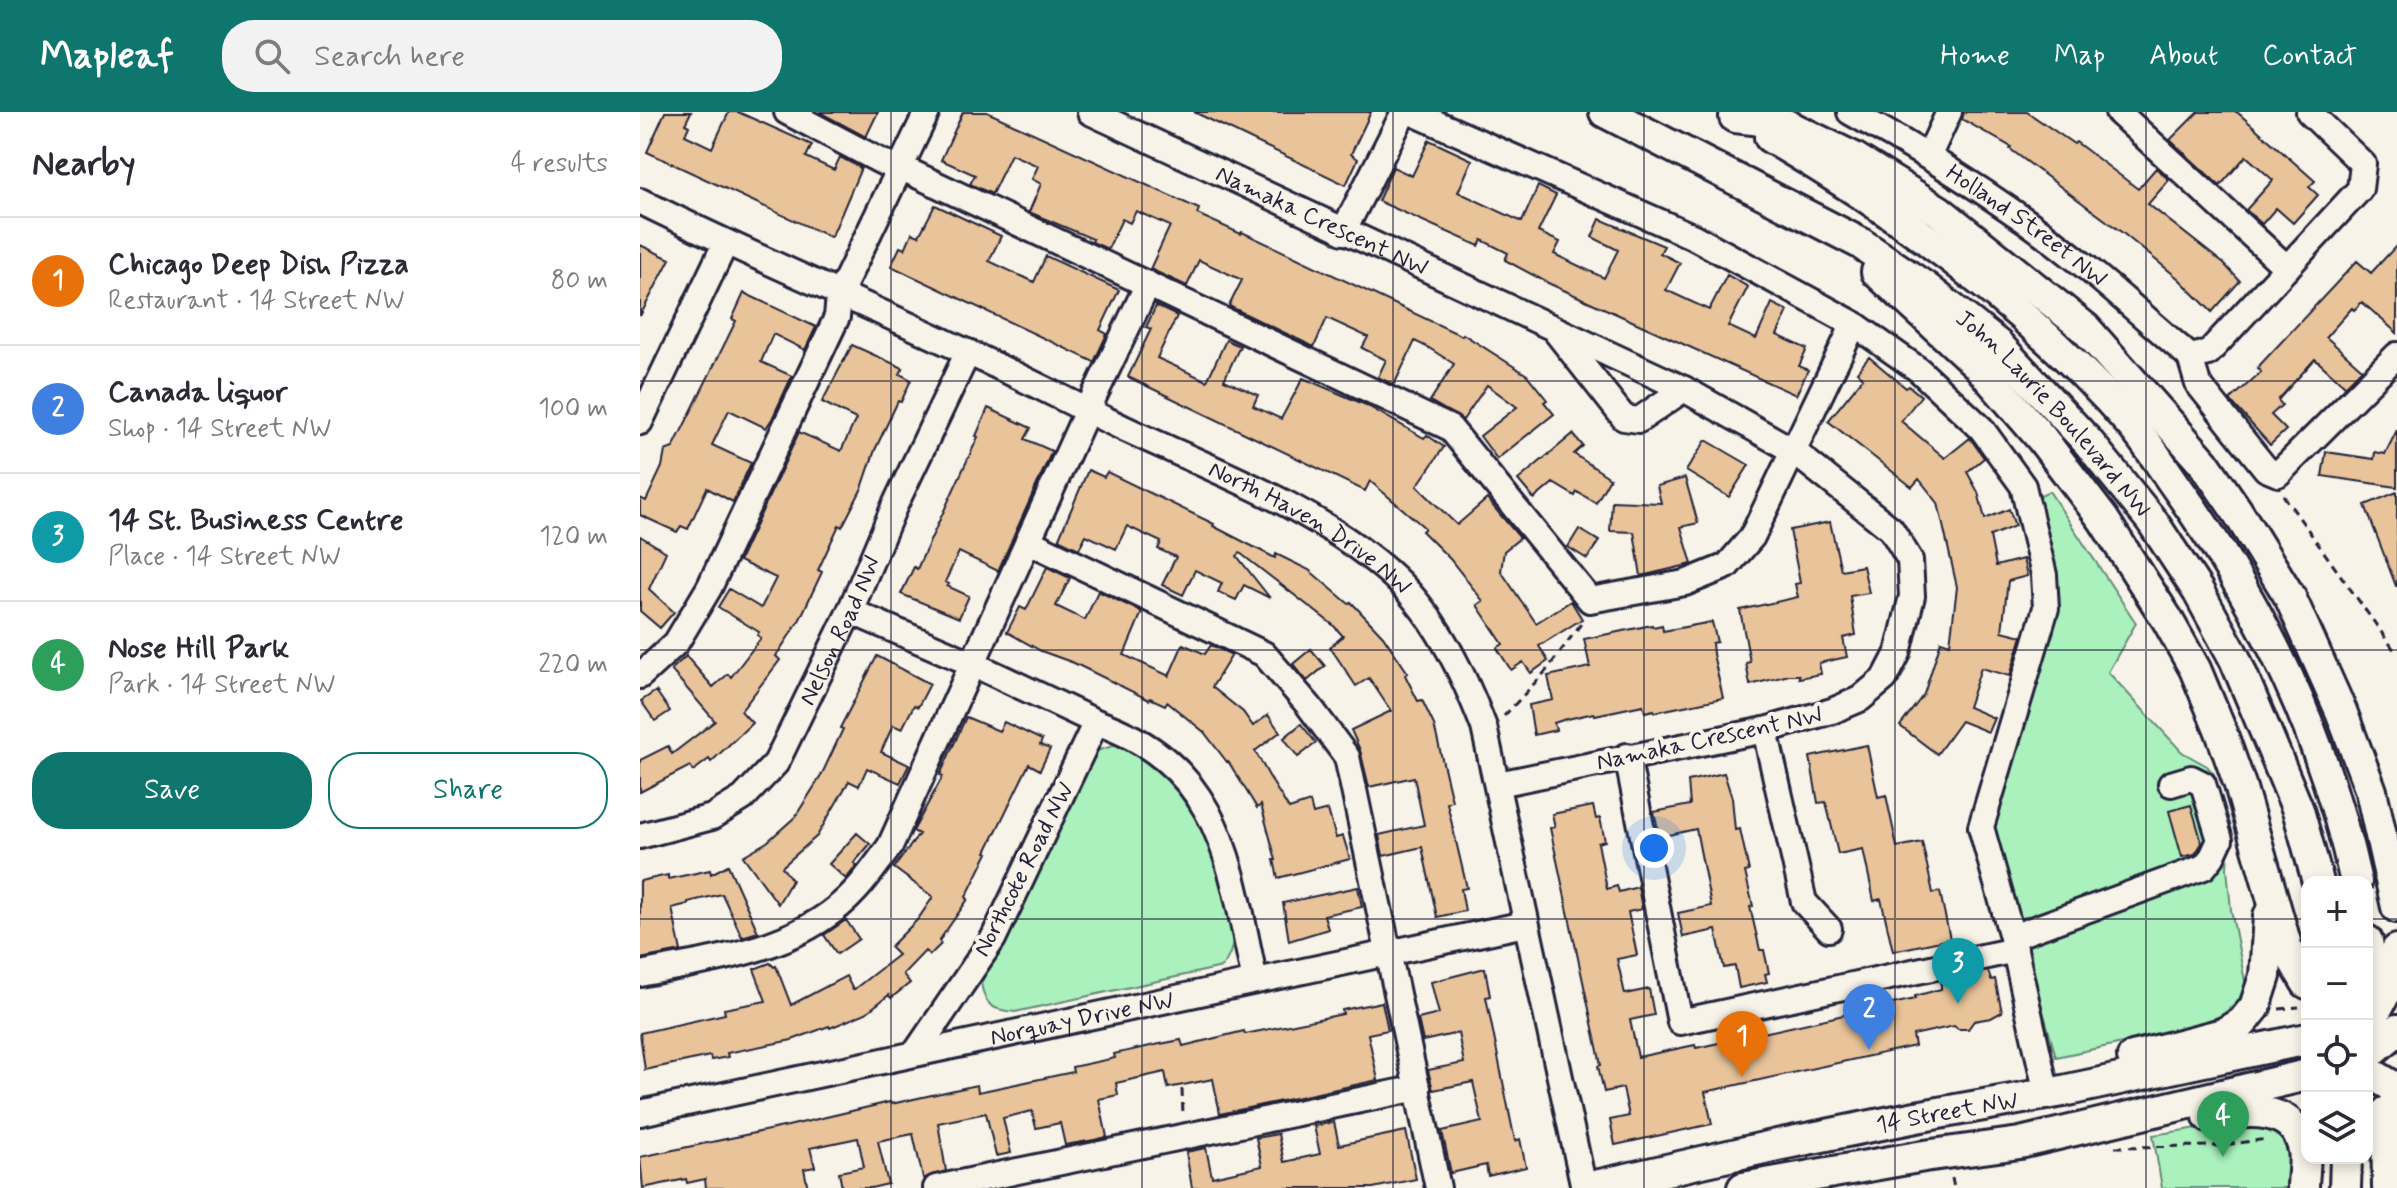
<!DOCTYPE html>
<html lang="en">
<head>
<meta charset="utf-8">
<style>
	body { margin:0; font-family:Mynerve,sans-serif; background:#f2f2f3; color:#2b2b33 }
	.controls { position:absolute; right:24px; bottom:24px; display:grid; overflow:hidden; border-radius:16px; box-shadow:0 4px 12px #0003 }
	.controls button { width:72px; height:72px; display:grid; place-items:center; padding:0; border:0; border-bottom:2px solid #e1e1e2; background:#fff; color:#2b2b33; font:40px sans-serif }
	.you { position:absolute; left:1014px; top:736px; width:28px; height:28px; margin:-20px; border:6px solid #fff; border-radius:50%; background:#1a73e8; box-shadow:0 0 0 12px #1a73e833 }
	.badge { display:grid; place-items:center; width:52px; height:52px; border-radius:50%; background:#0f766e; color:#fff; font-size:26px; font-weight:700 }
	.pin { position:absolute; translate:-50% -66px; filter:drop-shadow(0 2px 4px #0008) }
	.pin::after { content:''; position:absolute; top:42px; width:28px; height:24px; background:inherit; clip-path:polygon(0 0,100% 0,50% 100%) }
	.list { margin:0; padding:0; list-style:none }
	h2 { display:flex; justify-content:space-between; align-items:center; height:104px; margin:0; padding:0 32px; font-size:34px }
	h2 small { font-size:26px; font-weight:400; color:#7c7c81 }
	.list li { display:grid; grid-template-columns:52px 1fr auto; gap:24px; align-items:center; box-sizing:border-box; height:128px; padding:0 32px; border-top:2px solid #e1e1e2 }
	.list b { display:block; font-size:30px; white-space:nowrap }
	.list p { margin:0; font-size:26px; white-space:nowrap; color:#7c7c81 }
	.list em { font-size:26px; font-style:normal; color:#7c7c81 }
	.actions { display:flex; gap:16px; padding:24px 32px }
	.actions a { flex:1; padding:18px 0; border:2px solid #0f766e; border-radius:32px; text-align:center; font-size:28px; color:#0f766e }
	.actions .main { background:#0f766e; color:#fff }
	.icon { flex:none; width:44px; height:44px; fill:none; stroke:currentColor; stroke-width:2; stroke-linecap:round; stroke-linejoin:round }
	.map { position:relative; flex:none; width:1757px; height:1076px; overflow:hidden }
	header { display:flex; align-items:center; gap:48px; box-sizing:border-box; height:112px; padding:0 40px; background:#0f766e; color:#fff }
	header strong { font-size:38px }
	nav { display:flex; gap:44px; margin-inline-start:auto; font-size:28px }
	.search { width:560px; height:72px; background:#f2f2f3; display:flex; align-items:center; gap:20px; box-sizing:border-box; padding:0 28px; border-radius:32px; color:#7c7c81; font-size:30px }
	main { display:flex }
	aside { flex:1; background:#fff }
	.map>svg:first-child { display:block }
</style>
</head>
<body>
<header>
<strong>Mapleaf</strong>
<div class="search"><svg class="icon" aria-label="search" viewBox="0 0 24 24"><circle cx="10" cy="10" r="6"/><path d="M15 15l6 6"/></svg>Search here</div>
<nav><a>Home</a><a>Map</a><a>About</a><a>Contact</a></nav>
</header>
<main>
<aside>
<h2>Nearby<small>4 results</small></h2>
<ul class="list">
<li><span class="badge" style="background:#e8710a">1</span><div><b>Chicago Deep Dish Pizza</b><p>Restaurant · 14 Street NW</p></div><em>80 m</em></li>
<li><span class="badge" style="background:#3f7fe0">2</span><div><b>Canada liquor</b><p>Shop · 14 Street NW</p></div><em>100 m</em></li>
<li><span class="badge" style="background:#0f9aa8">3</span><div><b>14 St. Business Centre</b><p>Place · 14 Street NW</p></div><em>120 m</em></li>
<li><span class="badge" style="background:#2e9e5b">4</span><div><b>Nose Hill Park</b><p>Park · 14 Street NW</p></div><em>220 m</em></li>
</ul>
<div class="actions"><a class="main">Save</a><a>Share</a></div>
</aside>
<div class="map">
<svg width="1757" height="1076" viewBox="0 0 1757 1076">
	<rect width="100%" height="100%" fill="#f7f3e8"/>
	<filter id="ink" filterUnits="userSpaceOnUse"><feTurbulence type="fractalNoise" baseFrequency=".0125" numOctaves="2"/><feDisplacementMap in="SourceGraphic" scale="16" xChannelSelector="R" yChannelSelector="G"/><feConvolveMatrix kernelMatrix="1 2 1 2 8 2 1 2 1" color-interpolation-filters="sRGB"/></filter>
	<g filter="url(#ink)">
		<path fill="#aaf1bd" stroke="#668a7c" stroke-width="2" d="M1409,379L1496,511L1468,560L1542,640L1567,654L1574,662L1589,727L1587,756L1591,798L1606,874L1597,891L1580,904L1544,918L1416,945L1351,715L1417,499L1396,385Z
			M476,633C513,643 544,679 562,712C575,736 579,764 585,790C591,816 600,832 582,855L375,900C352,898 345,894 341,871L456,639Z
			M1615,1007C1649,1026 1652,1038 1651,1076H1522L1513,1023Z"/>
		<path fill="#e9c49a" stroke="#22223b" stroke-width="2" d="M25,0H51L45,12L49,14L45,23L72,36L89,0H98L172,33L166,45L194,58L200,45L221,56L192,124L190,125L7,40Z
			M179,0H238L226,25Z
			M323,0H347L559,97L557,102L601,122L602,120L822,224L823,222L887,263L907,288L904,290L914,302L857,347L840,324L877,295L847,273L823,308L790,289L814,252L789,236L775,229L754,273L738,265L746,248L722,236L728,225L687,206L674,235L589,194L602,168L559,148L547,174L510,157L530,114L496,99L490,111L482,107L468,137L452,130L453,127L389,100L401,72L392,67L398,54L371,42L352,82L330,72L335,63L301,48Z
			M554,0H731L711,42L718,47L706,73Z
			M1324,0H1387L1434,32L1436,30L1498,77L1516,56L1529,68L1508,92L1584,152L1600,169L1572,200L1539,167L1484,122L1370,37L1371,35L1322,7Z
			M1558,0H1597L1675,69L1669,75L1678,83L1653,111L1636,96L1622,112L1606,98L1633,68L1606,44L1580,74L1530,28Z
			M789,28L832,48L818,80L882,110L898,74L916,83L898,120L920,130L914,142L964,166L978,138L952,125L960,107L1024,134L1020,141L1040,151L1026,178L1069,198L1087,163L1108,175L1088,214L1116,227L1132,191L1148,199L1137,223L1167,237L1159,254L1168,258L1156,283L908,171L865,148L868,141L842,128L839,134L738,89L753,55L772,64Z
			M295,93L361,124L349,149L394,170L406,144L479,178L460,218L467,222L454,250L251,154L260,135L265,137L272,121L279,124Z
			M0,133L30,147L0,204Z
			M1757,133V221L1722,190L1714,198L1712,196L1686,225L1722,257L1705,274L1675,247L1638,288L1642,293L1631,303L1646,318L1630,333L1590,288L1621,260L1617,256L1717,149L1731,161Z
			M104,181L176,215L165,238L133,222L121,250L152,264L132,307L126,316L89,298L72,333L111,351L93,390L67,376L48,417L41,414L37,420L0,403V386L6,389L22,355L25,339L33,336L96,209L92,207Z
			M516,194L537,204L517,246L567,269L586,228L600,234L584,268L618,283L613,294L641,307L663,266L726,293L784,326L787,323L804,335L777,374L817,413L847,387L880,426L864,439L861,459L896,511L931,489L942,507L899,534L908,549L891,561L883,550L871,558L857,536L863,532L837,493L843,489L810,447L782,419L785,416L730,369L725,379L488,265L511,217L506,215Z
			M212,233L263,256L260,262L271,268L261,290L258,289L235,338L222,376L202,415L199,413L178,458L182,460L160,507L136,544L140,548L101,599L112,611L71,650L69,647L53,659L50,654L0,680V648L28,634L32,642L75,609L31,558L46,544L73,575L88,562L91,565L121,526L117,523L119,520L78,495L89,477L121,496L136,466L99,449L159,320L201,339L216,307L182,290Z
			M1229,245L1266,276L1269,274L1281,284L1261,309L1305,346L1330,326L1344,346L1327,360L1338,380L1345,407L1369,397L1375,414L1350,424L1356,454L1383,447L1387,464L1368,469L1362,519L1382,524L1370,564L1341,556L1328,595L1354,606L1348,620L1321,609L1297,642L1260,614L1284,582L1301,529L1310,532L1317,475L1298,391L1279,367L1272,375L1188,309L1223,266L1217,260Z
			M348,296L391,316L385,327L412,339L358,459L319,440L305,470L309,472L307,474L329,484L319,506L261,482L274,455L277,457L338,325L336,324Z
			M1757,318V375L1682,364L1686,340L1734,347L1735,340L1745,342Z
			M933,322L943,334L934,342L970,366L956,391L937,380L935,384L913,371L894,387L878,368Z
			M1066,328L1109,353L1089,385L1046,359Z
			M448,358L464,365L467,360L574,412L573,414L635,446L636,442L669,458L709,492L711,490L743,524L768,561L765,563L778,589L782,588L794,613L812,689L807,691L827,776L821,777L825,799L797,805L782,735L743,744L739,723L784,713L774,665L729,675L720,638L711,618L751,599L729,566L716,574L690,535L703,524L693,513L600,441L597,444L630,486L604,473L596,488L578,480L582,471L555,458L543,483L522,473L536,445L518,437L521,430L487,414L476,437L446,423L439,437L420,428L419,426Z
			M1045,366L1058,411L1041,415L1052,452L1001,464L994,420L970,419L972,389L1021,391L1017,374Z
			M1757,380V474H1756L1725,393Z
			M1190,410L1201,458L1223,454L1229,481L1210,484L1216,523L1203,526L1207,545L1179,551L1181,562L1159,566V563H1149L1110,573L1106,551L1110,550L1100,498L1158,485L1155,472L1160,471L1150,418Z
			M939,417L959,429L947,447L928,435Z
			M0,424L26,440L9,477L34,500L20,516L0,499Z
			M407,455L430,466L416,494L445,508L458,479L502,500L484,543L529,564L543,532L565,542L571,533L592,543L572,575L603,600L613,614L628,603L640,620L615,639L633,671L649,697L670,690L673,702L688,698L696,726L703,724L710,747L638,766L634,748H636L621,693L617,696L588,649L587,650L564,620L527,590L525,593L510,586L509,588L434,551L401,539L367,520L380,495L386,498Z
			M1072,510L1077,530L1072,531L1073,542L1083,586L1015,600L1014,598L1005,600L1003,593L955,603L954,601L923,608L914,611L916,618L894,623L889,593L913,588L908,564L950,555L944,527L1012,513L1013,515L1022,513L1023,519Z
			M671,537L685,554L667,569L653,552Z
			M237,544L290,572L278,595L274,593L262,617L253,613L241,640L269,653L260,671L227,656L219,674L209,669L177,724L142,755L152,768L138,792L103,744L127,730L155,705L181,664L203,617L200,616Z
			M16,579L30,599L15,609L1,589Z
			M326,605L359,619L364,610L402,628L400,633L410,637L400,658L389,652L346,740L348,741L326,785L328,787L299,829L301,832L290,843L285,839L263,862L270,871L251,886L249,883L226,901L190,916L189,914L152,928L87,941L88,945L71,948L70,944L5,958L0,921L85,902L84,897L126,889L114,857L130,851L134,855L136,854L151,893L206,864L213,878L258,843L250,835L278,807L293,785L254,756L279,722L273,719L303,664L300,663Z
			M661,612L676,631L658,645L644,626Z
			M1227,633L1238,685L1246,683L1257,735L1282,730L1293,781L1300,780L1310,827L1253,839L1241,787L1234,789L1223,737L1198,742L1186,690L1178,691L1170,645Z
			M1084,661L1092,686L1095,718L1100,717L1109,759L1105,760L1113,794L1110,795L1120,838H1124L1129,861L1125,862L1127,870L1099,876L1095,854L1084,856L1076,818L1043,825L1038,801L1071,794L1056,717L1020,725L1014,700L1050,693L1048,669Z
			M1551,693L1562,731L1555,742L1542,745L1529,699Z
			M953,694L956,707L960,706L965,729L958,731L967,777L977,774L979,780L998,775L1002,797L988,800L997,843L977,847L985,882L1009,877L1014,903L990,908L998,945L1055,933L1056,936L1275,887V884L1301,877V869L1348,859L1351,868L1355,867L1362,900L1351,906L1334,909L1328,917H1318L1314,914L1273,923L1275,934L1065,980L1072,1012L975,1033L970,1008L989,1004L983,976L964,980L958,954L961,953L910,716L915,715L912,702Z
			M217,721L230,732L214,751L217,753L206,767L189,752Z
			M88,753L118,820L102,825L82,782L48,790V792L32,796L41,839L0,847V769L28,763V767L70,758L71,762Z
			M718,775L722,795L684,803L688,817L649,829L643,791Z
			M206,808L219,827L197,842L184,823Z
			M845,856L850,884L846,885L869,1000L875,1029L880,1027L886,1055L848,1064L846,1053L811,1061L802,1019L842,1010L833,970L793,978L788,958L824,951L818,921L783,929L778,907L799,902L791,870Z
			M742,890L748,918L728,922L738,968L580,1002L573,967L528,976L525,960L476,971L478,983L459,987L467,1025L454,1028L425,1033L420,1011L396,1016L392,999L363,1006L371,1041L356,1044L346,1001L298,1011L306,1059L285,1066H283L273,1022L238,1029L248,1072L231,1076H202L199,1060L224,1055L218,1026L170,1036L175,1055L164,1057L168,1076H66L65,1067L47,1071L46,1067L3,1076L0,1045L148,1014L250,990L251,992L337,973L338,980L381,971L433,960L432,955L475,946L474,942L515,933L541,928L543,934L604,919L605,922L703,902L702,898Z
			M694,1010L699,1033L766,1019L776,1067L733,1076H552L546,1040L566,1036L572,1065L622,1054L616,1026L638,1022L644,1050L680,1042L674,1014Z"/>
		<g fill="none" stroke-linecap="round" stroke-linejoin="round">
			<defs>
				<g id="minor">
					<path d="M147,0L242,50L262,56L810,316L950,488L1045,471L1087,454L1112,425L1214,212L1054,125L771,0"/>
					<path id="s1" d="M450,0L1044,277L1152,338L1251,417L1270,448L1272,484L1258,541L1245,566L1220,587L1192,599L1125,618L858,672"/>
					<path id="s2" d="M1210,0C1271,33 1329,69 1386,109C1444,150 1497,199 1550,245"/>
					<path d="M1478,0L1647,156"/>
					<path d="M1289,43L1309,0"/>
					<path id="s3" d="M0,89C108,143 220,189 329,241C384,266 437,294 492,320C578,360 673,395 746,458C793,498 822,558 844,615L944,1076"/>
					<path d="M703,120L764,0"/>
					<path d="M1214,212L1279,258L1341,316L1383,374L1404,463L1406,496L1341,715L1372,825L1407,982"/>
					<path d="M917,221L984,306L999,308L1044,277"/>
					<path d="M1550,245L1568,241L1720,77L1723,52L1669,0"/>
					<path d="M1550,245L1558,272L1626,357L1638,362L1757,243"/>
					<path d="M0,310L85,132"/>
					<path d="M388,429L624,542L669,594L707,645L798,1076"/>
					<path d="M210,499L331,551L456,610L353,827L276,940"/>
					<path d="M0,564L36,531L69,476L197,205L199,183L287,0"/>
					<path d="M456,610C583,654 590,753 615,869"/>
					<path d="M1125,618L1164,790L1189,817"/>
					<path d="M987,644L1040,910L1375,838"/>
					<path id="s4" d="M0,724L72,705L103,686L136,651L210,499L254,395L328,240"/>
					<path d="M1372,825L1564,755L1572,745L1580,728L1563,672L1551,666L1531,672"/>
					<path d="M0,862C74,847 162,838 216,778C228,765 239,749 250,734L447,299L508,172"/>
					<path id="s5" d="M0,1001C295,936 590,875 885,812"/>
					<path d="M296,1076L778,976"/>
				</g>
				<g id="major">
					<path id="s6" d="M965,0L1220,131L1286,176L1358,233L1448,330L1512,409L1558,479L1595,547L1627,623L1658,698L1678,770"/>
					<path d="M1095,5L1140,10L1214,46L1299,99L1445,216L1564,351L1597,399L1650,485L1701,599L1731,679L1757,795"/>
					<path d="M1130,25C1262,102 1391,198 1492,313C1509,333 1523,356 1538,377C1624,498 1684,625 1716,770"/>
					<path d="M1237,160L1338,253L1402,327L1463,407L1527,507L1555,557L1580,617L1600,673L1647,837L1667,871"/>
					<path d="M1727,829L1731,856"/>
					<path d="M1727,915L1745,881L1757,838"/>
					<path d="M1727,943L1757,918"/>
					<path d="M1493,945L1583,922L1602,911L1615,895L1625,864L1629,804"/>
					<path d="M1727,959L1752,974L1757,981"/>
					<path d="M1747,1000L1748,1076"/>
					<path d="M1569,1005C1605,998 1654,991 1664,1038C1666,1049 1663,1064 1663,1076"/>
					<path id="s7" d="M947,1076L1137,1033L1276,1005L1423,979L1667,927"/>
					<path d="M1103,1076L1284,1044L1380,1031L1667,963"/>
					<path d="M1705,1076L1706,1046"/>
				</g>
			</defs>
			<use href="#minor" stroke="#22223b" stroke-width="30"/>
			<use href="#major" stroke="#22223b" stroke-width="36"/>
			<path stroke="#22223b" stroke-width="3" stroke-dasharray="8 6" stroke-linecap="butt" d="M1643,383L1757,542
				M864,604L906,559L943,509
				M1639,897L1659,895
				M542,977L543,1003
				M1475,1035L1577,1034L1627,1027
				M1312,1066L1314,1076"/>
			<use href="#minor" stroke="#f7f3e8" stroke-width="24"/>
			<use href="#major" stroke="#f7f3e8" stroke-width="30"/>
		</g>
	</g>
	<path fill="none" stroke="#22223b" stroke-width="2" stroke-opacity="0.55" d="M251,0V1076M502,0V1076M753,0V1076M1004,0V1076M1255,0V1076M1506,0V1076M0,269H1757M0,538H1757M0,807H1667M1727,807H1757"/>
	<g text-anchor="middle" stroke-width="8" stroke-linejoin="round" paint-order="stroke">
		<g font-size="24" fill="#22223b" stroke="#f7f3e8">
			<text dy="8" stroke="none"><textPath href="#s1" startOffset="256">Namaka Crescent NW</textPath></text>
			<text dy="8" stroke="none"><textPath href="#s2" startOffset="210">Holland Street NW</textPath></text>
			<text dy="8" stroke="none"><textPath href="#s6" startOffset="546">John Laurie Boulevard NW</textPath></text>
			<text dy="8" stroke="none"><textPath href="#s3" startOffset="746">North Haven Drive NW</textPath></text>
			<text dy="8" stroke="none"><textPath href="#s4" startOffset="306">Nelson Road NW</textPath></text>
			<text transform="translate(1069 626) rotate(-12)" y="8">Namaka Crescent NW</text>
			<text transform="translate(383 757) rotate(-63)" y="8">Northcote Road NW</text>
			<text dy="8" stroke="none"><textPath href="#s5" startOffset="452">Norquay Drive NW</textPath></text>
			<text dy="8" stroke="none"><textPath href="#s7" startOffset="368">14 Street NW</textPath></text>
		</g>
	</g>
</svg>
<div class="controls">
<button>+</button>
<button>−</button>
<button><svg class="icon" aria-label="locate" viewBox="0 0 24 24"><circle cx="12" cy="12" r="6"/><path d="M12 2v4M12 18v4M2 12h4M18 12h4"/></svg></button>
<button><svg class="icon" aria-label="layers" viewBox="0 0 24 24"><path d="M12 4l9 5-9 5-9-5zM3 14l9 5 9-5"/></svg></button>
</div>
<div class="you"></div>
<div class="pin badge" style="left:1102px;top:965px;background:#e8710a">1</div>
<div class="pin badge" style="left:1229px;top:938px;background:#3f7fe0">2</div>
<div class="pin badge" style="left:1318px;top:892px;background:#0f9aa8">3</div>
<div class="pin badge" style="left:1583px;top:1045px;background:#2e9e5b">4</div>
</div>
</main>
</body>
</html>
